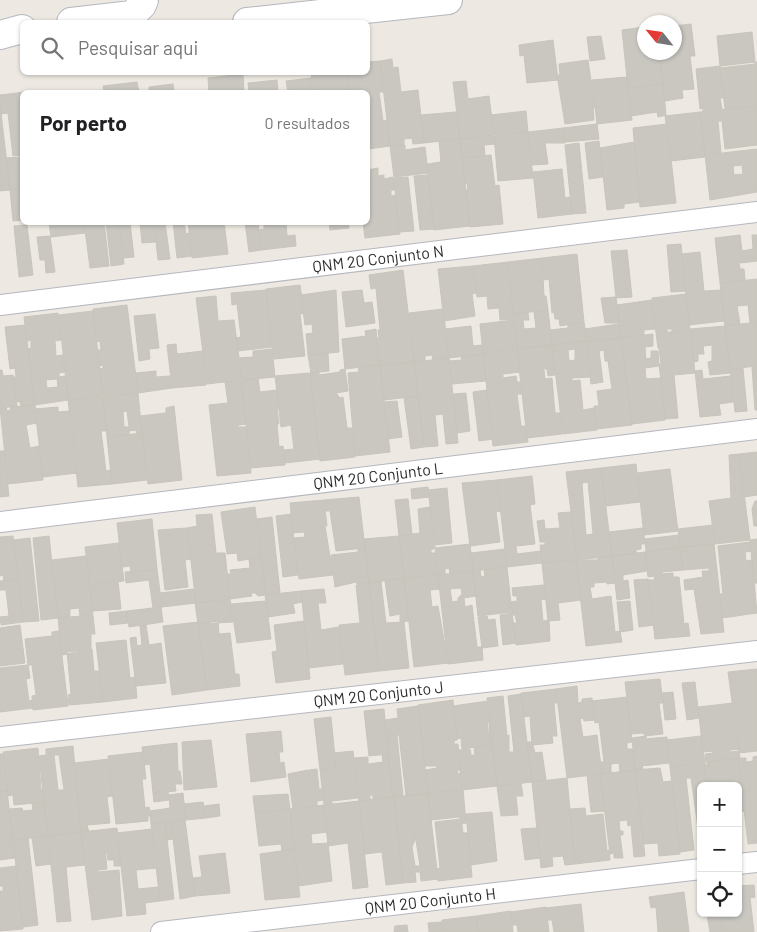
<!DOCTYPE html>
<html lang="pt">
<head>
<meta charset="utf-8">
<style>
	body { margin:0; font-family:Barlow,sans-serif; background:#f2f2f2; color:#202124 }
	.controls { position:absolute; right:15px; bottom:15px; display:grid; overflow:hidden; border-radius:8px; box-shadow:0 1px 4px #0004 }
	.controls button { width:45px; height:45px; display:grid; place-items:center; padding:0; border:0; border-bottom:1px solid #e0e0e0; background:#fff; color:#202124; font:25px sans-serif }
	.compass { position:absolute; left:637px; top:15px; width:45px; height:45px; border-radius:50%; background:#fff; box-shadow:0 1px 4px #0004; rotate:300deg }
	.list { margin:0; padding:0; list-style:none }
	h2 { display:flex; justify-content:space-between; align-items:center; height:65px; margin:0; padding:0 20px; font-size:21px }
	h2 small { font-size:16px; font-weight:400; color:#757577 }
	.icon { flex:none; width:28px; height:28px; fill:none; stroke:currentColor; stroke-width:2; stroke-linecap:round; stroke-linejoin:round }
	.map { position:relative; flex:none; width:757px; height:932px; overflow:hidden }
	.search { position:absolute; background:#fff; box-shadow:0 1px 4px #0004; left:20px; top:20px; width:350px; height:55px; display:flex; align-items:center; gap:12px; box-sizing:border-box; padding:0 18px; border-radius:8px; color:#757577; font-size:19px }
	.panel { position:absolute; background:#fff; box-shadow:0 1px 4px #0004; left:20px; top:90px; width:350px; height:135px; border-radius:8px }
	.map>svg:first-child { display:block }
</style>
</head>
<body>
<div class="map">
<svg width="757" height="932" viewBox="0 0 757 932">
	<rect width="100%" height="100%" fill="#ede9e2"/>
	<path fill="#c9c7c0" stroke="#c8c5bb" fill-rule="evenodd" d="M691,24L695,56H690L694,89L682,90L683,98L665,101L659,52H674V26Z
		M644,27V52H659L663,84L628,88L622,30Z
		M752,32L755,62L720,66L717,36Z
		M601,36L605,59L590,61L587,37Z
		M553,40L558,80L527,83L524,55L520,56L519,45Z
		M392,59L393,68L398,67L401,92L418,90L424,143L413,144L412,138L404,139V145L390,146L380,61Z
		M588,60L595,108H593L594,120L565,124L557,75H560L559,64Z
		M380,61L383,92H379L383,121L387,120L390,146L368,149V92H349L347,72H368V62Z
		M755,62H757V106L725,109L720,68L755,64Z
		M720,66L724,98H720L722,109L703,111V108L700,109L696,69Z
		M311,72H347L349,92H313Z
		M243,74L244,92H209L208,78Z
		M627,77L632,120L597,124L592,80Z
		M311,78L313,92H288L286,81Z
		M277,80L278,92H249L248,83Z
		M466,81L468,99L489,96L494,135L460,139L453,82Z
		M137,82L139,92H104L103,86Z
		M173,84L174,92H149V87Z
		M663,84L666,115L658,117L657,112L631,116L628,88Z
		M34,91V92H22V155L13,156L8,113L1,114L0,95Z
		M0,104L10,190L0,191Z
		M757,106V145L725,149L722,121H718L721,153L705,155L700,112Z
		M526,111L528,132L494,135L491,115Z
		M456,112L460,139L424,143L421,115Z
		M700,112L705,157L671,161L665,116Z
		M597,124L599,139L565,142L563,128Z
		M667,124L676,203L640,207L633,128Z
		M563,128L565,143H545L548,164L532,165L528,132Z
		M528,132L533,178L498,181L494,136Z
		M494,136L495,144L484,145L485,156L462,158L460,139Z
		M460,139L470,226L434,230L427,164L441,162L439,141Z
		M599,141L603,177L589,179L585,143Z
		M634,142L640,202L624,204V208L607,210L600,148Z
		M579,143L586,213L572,214L565,145Z
		M405,145V150L425,147L428,173L394,177L390,146Z
		M757,149V192L710,200L705,155ZM742,165L743,174L734,175L733,166Z
		M491,155L495,186L499,185L503,224L470,227L466,190H468L467,183H465L462,158Z
		M22,157V188L10,190L6,158Z
		M378,168V176L384,175V179L393,177L395,190H391V196L395,195L400,234L365,238L363,222H368V170Z
		M562,169L565,198L570,197L572,214L538,218L533,172Z
		M428,175L434,229L420,230L414,176Z
		M408,177L414,231L399,232L394,178Z
		M22,188V220L13,221L10,190Z
		M49,222H84L85,233L51,237Z
		M84,222H104L109,266L90,268Z
		M106,222H119L124,264L111,266Z
		M119,222H130L134,257L123,258Z
		M140,222H154L156,242L142,243Z
		M154,222H165L170,259L158,260Z
		M173,222H184L186,234L189,233L192,256L177,258Z
		M188,222H224L228,254L192,258Z
		M245,222H258L261,250L249,252Z
		M264,222H286L287,236L295,235L296,246L261,250L259,230L264,229Z
		M329,222H348L349,228L330,230Z
		M27,225L33,275L19,277L14,226Z
		M740,235L742,251L753,249L752,235H757V261L741,263L739,261L740,269H744L745,280L720,283L715,238Z
		M50,236L55,272L46,273L45,260H40L37,237Z
		M681,244L686,291L671,292L667,245Z
		M627,250L632,297L616,298L611,251Z
		M700,252L704,291L721,290L724,321L689,325L682,254Z
		M577,254L584,322L560,326L559,319H555L554,312L552,313L549,279L544,280L542,258Z
		M542,258L544,296H546L548,310L513,314L508,262Z
		M508,262L514,319L500,320L499,308L488,309L487,296L477,297L473,266Z
		M473,266L476,293L472,294L475,316L444,321L438,269Z
		M403,270L414,362L379,365L376,338H379L378,330H380L376,288L371,289L369,275Z
		M757,279V322L750,323L748,305L737,306L740,324L725,326L720,283Z
		M300,285L304,313L300,314L305,356L274,359L266,289Z
		M266,290L272,347L238,351L236,338L241,337L237,304L232,305L231,293Z
		M336,290L339,352L308,355L306,334L313,333L312,324L305,325L301,295Z
		M362,290L364,303L372,302L375,323L346,327L342,292Z
		M686,294L690,330L672,332V329H667V332L656,333L652,298Z
		M216,296L218,321L234,320L242,380L207,384L196,298Z
		M616,297L619,323H605L601,298Z
		M652,300L655,329L644,330V335L621,338L617,305Z
		M127,305L138,393L103,396L100,369L103,368V365L99,366L98,350H101L100,341L96,342L93,309Z
		M443,309L449,358L433,360L432,355L425,356V361L414,362L409,313Z
		M548,310L552,345L517,349L513,314L528,312L529,320H523L524,329L536,328L534,312Z
		M93,311L103,396L68,400L59,315Z
		M58,313L61,340L55,341L56,356L63,355L65,372L59,373V377L66,376L68,400L35,405L28,349L31,348V340L27,341L24,317ZM57,379L58,387L47,388L46,380Z
		M155,314L159,348L149,349L150,359L139,361L134,316Z
		M514,320L517,348L483,353L480,324Z
		M584,322L587,341L552,345L550,330L568,328V324Z
		M757,322V366L730,369L725,326Z
		M619,324L621,338L587,341L585,329Z
		M25,325L35,405L21,406L20,402L16,401L13,377H16L15,368L10,369L5,327Z
		M471,326L473,346L482,345L483,354L449,358L445,329Z
		M725,326L730,373L710,375L708,362L712,361V345L703,346L704,354H698V361L694,362L690,329Z
		M376,329L379,365L345,369L342,339L366,336L365,331Z
		M690,329L695,373L674,375L678,418L665,419L659,364H661L659,348H658L656,334Z
		M653,334V346L645,347L646,359L651,358V351H658L659,366L645,368L646,379L661,378L665,420L632,424L621,338Z
		M621,338L632,425L597,429L594,406H599L597,391L612,389L608,361H605L604,350L599,351L603,382L591,384L587,341Z
		M587,341L591,377L572,378V381L580,380L583,410L594,408L597,430L563,434L552,345ZM575,349V360L569,361L568,350Z
		M176,344L177,354L203,351L206,385L172,388L167,345Z
		M552,345L555,375L548,376L547,369H540L544,370L545,379L552,378L555,413H560L562,434L527,438L517,349Z
		M272,349L275,377L242,380L238,358L253,357V351Z
		M517,349L520,372L503,374V378L516,376L517,382H521L523,394H517L521,426H526L528,442L493,446L483,353Z
		M328,353L329,371L311,373L308,355Z
		M483,354L486,381L452,384L449,361L462,360L461,357Z
		M449,358L458,443L446,444L443,414L435,415L438,446L424,447L414,362Z
		M414,362L418,396L384,400L380,365Z
		M380,365L390,452L355,456L348,373L359,372L358,367Z
		M757,366V410H755L752,367Z
		M743,368L747,411L735,412L730,369Z
		M345,369L348,391L336,393L340,398L343,397L347,428H352L355,457L320,461L310,373L319,372V375L340,372V370Z
		M0,370H2L3,376L13,375L17,406L0,408Z
		M702,370L703,379L731,376L733,402L719,404L721,415L700,417L695,371Z
		M156,371V377L170,376L172,388L138,393L136,373Z
		M310,373L320,459L285,463L284,450L294,449L291,425L281,427L275,376Z
		M258,378L260,392L277,390L279,409H277L279,424H277L279,447L283,446L285,465L251,468L241,381Z
		M241,381L246,424L238,425V427H246L251,473L217,476L209,405L228,403L225,382Z
		M487,390L493,439L479,441L473,392Z
		M138,393L142,433L137,434L136,430L129,431V435L107,437L103,397ZM127,411L129,427H124L123,412Z
		M466,393L470,431L457,433L453,394Z
		M418,396L424,447L411,449L404,398Z
		M103,397L106,431H101L106,471L111,470L112,484L78,487L68,400Z
		M397,401L402,437L388,439L384,402Z
		M35,405L37,423L26,425L30,448L39,446L43,480L8,484L0,408L6,407L7,411L11,410L10,407Z
		M174,406L182,480L148,484L140,416L166,413V408Z
		M58,407V412L70,411L77,473L43,477L35,409Z
		M142,433L147,480L112,484L107,437Z
		M0,451H4L9,496L0,497Z
		M757,452V495L744,497L739,454Z
		M739,454L750,540L715,544L709,501L731,498L729,455Z
		M636,464L640,502L606,506L601,468Z
		M601,468L612,556L577,560L566,472ZM588,482L593,534L586,535L582,483Z
		M670,469L678,531L644,535L637,473Z
		M532,476L535,504L530,505L535,544L516,546L517,554L541,551L542,563L507,567L497,480Z
		M497,480L501,511L496,512L500,542L470,546L462,483Z
		M428,487L429,497L412,499L411,489Z
		M447,488L452,543L435,545L428,490Z
		M359,497L365,548L336,551L330,511H326L324,500Z
		M406,499H408L412,534L399,536L395,500Z
		M324,500L327,526H325L333,575L299,579L294,538L305,537L304,532L293,533L290,503Z
		M755,501H757V526H754L752,509Z
		M255,507L261,557L238,561L237,553L227,554L221,512Z
		M430,507L435,548L431,550V553H435L438,575L404,578L399,536L420,533L418,509Z
		M571,512L577,560L542,563L540,545H545V542H540L537,521L544,520L545,529L560,528L558,513Z
		M212,514L216,553H225L230,599L196,603L187,528L197,526L196,515Z
		M291,514L298,575L283,577L276,516Z
		M272,517L280,593L266,595L257,519Z
		M152,519L157,569L131,572L130,566L122,567L117,523Z
		M713,525L715,544L680,547L678,529Z
		M187,528L191,559L185,560L188,587L165,590L158,530Z
		M643,528L645,544H641V549L636,550V553L612,556L609,532Z
		M679,535L680,547L646,552L645,539Z
		M13,536L18,579L4,581L3,575L0,576V537Z
		M49,536L58,618L41,620L33,538Z
		M399,536L404,578L369,583L364,539Z
		M30,538L39,621L23,622L14,540Z
		M757,539V583H754L750,540Z
		M750,542L751,551L745,552L746,561L752,560L757,613L722,618L720,594H723L718,546Z
		M119,543L124,581L90,585L85,547Z
		M470,544L473,571L450,574L449,568L445,569V574L438,575L435,548Z
		M714,544L724,632L701,634L694,589L685,590L684,580L703,577L702,571H709V568L683,570L680,547Z
		M680,547L683,570L662,572V574L673,573V577H679L684,624L688,623L690,636L655,639L648,580H655L654,576L648,577L645,552Z
		M365,548L369,583L357,584L356,582L335,587L331,555L358,552V549Z
		M505,549L507,567L473,571L471,553Z
		M645,552L647,571L623,575V581L628,580L630,598L617,600L612,556Z
		M86,556L93,614L80,616L79,608L70,609V617L58,618L52,560Z
		M612,556L615,583L607,584V582L594,583V587H590L592,599L611,596L615,632L620,631L622,642L586,646L576,560H598V558Z
		M261,557L266,595L258,596L255,593H251L252,596L230,599L228,574H231L230,570L250,568L249,559Z
		M576,560L581,600L558,603L560,620L548,621L542,563Z
		M507,567L512,612L478,616L473,571L480,570L481,577L485,576L484,570Z
		M157,569L162,607L153,608L149,580L126,583L125,572Z
		M473,571L476,596L464,598L465,607L472,605L477,647H482L483,660L448,664L438,575ZM461,588L462,594L458,598V601L452,602L450,589Z
		M438,575L440,589L430,590L432,607L438,606L448,663L414,667L404,578Z
		M404,578L409,621L400,622V614L390,616L385,581Z
		M18,579L23,622L1,625L0,617L9,616L6,590H0V581Z
		M648,579L654,625L639,627L634,580Z
		M118,581L121,609L92,611L90,585Z
		M381,582L386,623L404,622L409,668L379,671L369,583Z
		M369,583L379,671L345,675L339,625L360,623L356,585Z
		M544,585L546,599L541,600L543,621L549,620L550,641L516,645L513,623H517L515,615H512L511,602L517,601V596H513L512,588Z
		M194,589L196,603L162,607L160,593Z
		M324,589L326,603H318L321,630L339,627L343,664L309,668L301,591Z
		M301,591L302,602L293,604L295,613L268,617L265,595Z
		M230,599L233,622L198,624L195,603Z
		M266,601L271,639L237,643L231,604Z
		M630,601L633,630L620,632L617,602Z
		M161,607L163,622L129,627L127,611Z
		M127,611L128,623L110,625L109,613Z
		M512,613L516,643L503,645L500,615Z
		M93,615L95,634H91V649L62,655L58,618Z
		M487,616L488,620L495,619L498,646L482,648L478,617Z
		M218,621L219,634L230,633L235,674H239L240,686L207,690L198,624Z
		M304,621L310,679L276,683L272,652L277,651L274,625Z
		M198,622L207,690L172,695L163,626Z
		M20,625L25,663L0,666V628Z
		M146,625L149,645L161,643L166,683L136,686L130,638L136,637L137,646L142,645L140,626Z
		M59,631L68,706L33,710L32,696L36,695L32,665H28L25,639L52,636V632Z
		M126,640L130,678L135,677L137,698L103,702L96,643Z
		M92,649L94,671H99L103,702L69,705L68,695L71,694L67,652Z
		M28,665L30,678L26,679L29,701L32,700L33,708L0,712V668Z
		M757,669V751L739,753L728,672Z
		M660,679L663,703H659L663,734L645,736L643,733L631,734L625,682Z
		M695,682L699,718L687,720L682,683Z
		M577,686L578,703L582,702V699L592,698L595,720L584,721L583,718L580,719L583,737L597,735L602,774L567,778L556,689Z
		M556,689L557,703H554L557,736H552L553,743L532,745L530,716L524,717L521,693Z
		M673,692L676,719L665,720L662,693Z
		M521,694L532,782L497,786L487,698L503,696L507,736L509,735V752H514L508,696Z
		M627,697L632,742L627,743V749H633L635,770L620,772L619,763L611,764V773L602,774L601,762H604L599,722L595,723L592,701Z
		M453,700L457,740L454,741V744H458L460,770H457L458,774L461,773L462,790L428,793L425,770L437,768V766H425L418,705Z
		M488,701L490,745L462,749L461,738L457,739L453,706Z
		M733,703L739,749L730,750V752L739,751L740,758L706,762L705,754L713,753V751L703,752L698,707Z
		M418,706L428,793L406,796L399,735L386,736L385,720L398,718L397,709Z
		M384,709L388,754L369,756L364,711Z
		M331,717L336,767L320,770L314,719Z
		M490,721L497,786L462,790L458,750L470,749L471,755H475L474,747L490,745L487,722Z
		M281,731L283,752H279L280,763L284,762L286,777L251,782L246,734Z
		M397,735L403,796L393,797L386,736Z
		M646,736V739L667,737L669,763L642,766L643,769L635,770L632,738Z
		M701,736L705,763L670,767L667,740Z
		M211,740L217,787L184,790L182,742Z
		M527,742H532L535,753L542,752L546,780L532,782Z
		M177,743L178,771H180L182,784H175L176,791L153,793L150,764L144,765L142,747Z
		M73,746L81,832L48,836L39,756L46,755V749ZM54,755H59L64,790H58Z
		M38,748L41,790H43L44,802L14,805L13,795L8,796L3,752Z
		M353,751L358,798L332,801V804L324,805L320,770L336,767L334,753Z
		M143,752L146,779H142L145,808L149,807L151,816H148V821L116,824L108,756Z
		M0,754H3L7,791L0,792Z
		M388,754L393,797L373,800V795H370V800L359,801L354,758L368,757V764L383,762L382,755Z
		M757,756V843L748,844L738,758H746V762L753,761V757Z
		M738,758L745,811L738,812V786H706L704,762L708,767L707,762Z
		M109,759L112,796L107,797L110,823L87,825L89,832H81L74,763Z
		M704,762L706,786H701V849L691,778H686L694,850L680,852L670,767Z
		M660,768L663,782L672,781L680,854L659,856L658,843L644,844L635,770Z
		M317,769L319,789H323L324,800L317,801V806L293,809L288,774L308,770L310,778L309,770Z
		M635,770L645,856L634,857L631,825L628,826L627,820L619,821L620,831H623V835H620L623,858H614V853L610,854L600,774Z
		M600,774L605,811L591,812L587,775Z
		M567,778L575,864L565,865L563,856L552,857L553,866L541,868L532,782Z
		M521,783L523,796H516L518,815L501,816L497,786Z
		M463,789L466,823L462,824L459,817L431,820L428,793Z
		M7,791L13,840L0,841V792Z
		M168,791L169,800L154,802L153,793Z
		M183,793L186,820L151,824L150,811L170,808L169,795Z
		M428,793L438,879L421,881L420,872H415L416,882L403,883L394,797ZM414,828L420,866H415L412,847L415,840Z
		M288,794L290,809L255,813L253,796Z
		M394,797L403,883L386,885L382,852L365,854L359,801Z
		M359,801L368,887L353,889L348,843L328,846L324,805Z
		M44,802L48,836L13,840L9,809L22,808L23,811L33,810L32,803Z
		M203,802L206,818L186,820L184,804Z
		M219,804L220,816L206,818L204,806Z
		M324,805L327,832L311,834L312,844L328,843L332,881L299,886L290,809Z
		M585,808L586,816L603,814L607,851L609,850L610,860L575,864L570,809Z
		M290,809L294,849L282,851L281,844L259,846L255,813Z
		M492,812L497,861L471,865L466,814Z
		M461,819L463,833H468L472,877L438,881L436,869L440,868L435,822Z
		M185,820L195,896L180,899L171,821Z
		M171,821L173,839L167,840L165,822Z
		M165,822L174,899L160,901L151,824Z
		M117,828L121,866H114V860H108L106,847H105L107,869L98,870V872L119,870L122,916L92,920L81,832Z
		M537,828L540,858L525,860L521,829Z
		M152,829L157,868L136,870L138,889L158,887L160,901L145,903L146,914L127,916L117,833Z
		M81,832L85,865L66,867L71,921L57,922L48,836Z
		M47,836L51,864L36,866L32,838Z
		M28,838L38,925L23,927L13,840Z
		M13,840L15,858L0,860V842Z
		M294,849L300,897L265,900L260,854Z
		M225,853L230,893L195,896L193,878L202,877L199,856Z
		M16,866L23,929L0,931V891H3V886H0V868Z
		M754,885L755,897L750,898L754,932H723L721,913H738V886Z
		M684,892L689,932H658L656,907L651,908L649,897Z
		M581,904L584,932H554L552,920H547L546,908Z
		M546,907L549,932H518L517,925H513L511,912Z
		M511,911L513,932H478L476,916Z
		M721,914L723,932H710L707,915Z
		M476,916L478,932H443L442,920Z
		M442,922L443,932H429L428,923Z
		M407,925L408,932H394L395,926Z"/>
	<g fill="none" stroke-linecap="round" stroke-linejoin="round">
		<defs>
			<g id="street">
				<path id="s1" d="M0,305L757,212"/>
				<path id="s2" d="M0,522L757,429"/>
				<path id="s3" d="M0,737L757,651"/>
				<path d="M738,864L757,862"/>
				<path id="s4" d="M161,932L701,869"/>
			</g>
			<path id="secondary" d="M71,22L132,15L142,5L144,0
				M247,22L448,0
				M0,35L22,29"/>
		</defs>
		<use href="#street" stroke="#b5b7bf" stroke-width="22"/>
		<use href="#secondary" stroke="#b5b7bf" stroke-width="30"/>
		<use href="#street" stroke="#fff" stroke-width="20"/>
		<use href="#secondary" stroke="#fff" stroke-width="28"/>
	</g>
	<g text-anchor="middle" stroke-width="5" stroke-linejoin="round" paint-order="stroke">
		<g font-size="16" fill="#2d2d2d" stroke="#fff">
			<text dy="6" stroke="none"><textPath href="#s1" startOffset="381">QNM 20 Conjunto N</textPath></text>
			<text dy="6" stroke="none"><textPath href="#s2" startOffset="381">QNM 20 Conjunto L</textPath></text>
			<text dy="6" stroke="none"><textPath href="#s3" startOffset="381">QNM 20 Conjunto J</textPath></text>
			<text dy="6" stroke="none"><textPath href="#s4" startOffset="271">QNM 20 Conjunto H</textPath></text>
		</g>
	</g>
</svg>
<div class="controls">
<button>+</button>
<button>−</button>
<button><svg class="icon" aria-label="locate" viewBox="0 0 24 24"><circle cx="12" cy="12" r="6"/><path d="M12 2v4M12 18v4M2 12h4M18 12h4"/></svg></button>
</div>
<svg class="compass" viewBox="-18 -18 36 36"><path d="M0-13l5 13h-10z" fill="#e53935"/><path d="M0 13l5-13h-10z" fill="#757577"/></svg>
<div class="search"><svg class="icon" aria-label="search" viewBox="0 0 24 24"><circle cx="10" cy="10" r="6"/><path d="M15 15l6 6"/></svg>Pesquisar aqui</div>
<section class="panel">
<h2>Por perto<small>0 resultados</small></h2>
<ul class="list">
</ul>
</section>
</div>
</body>
</html>
